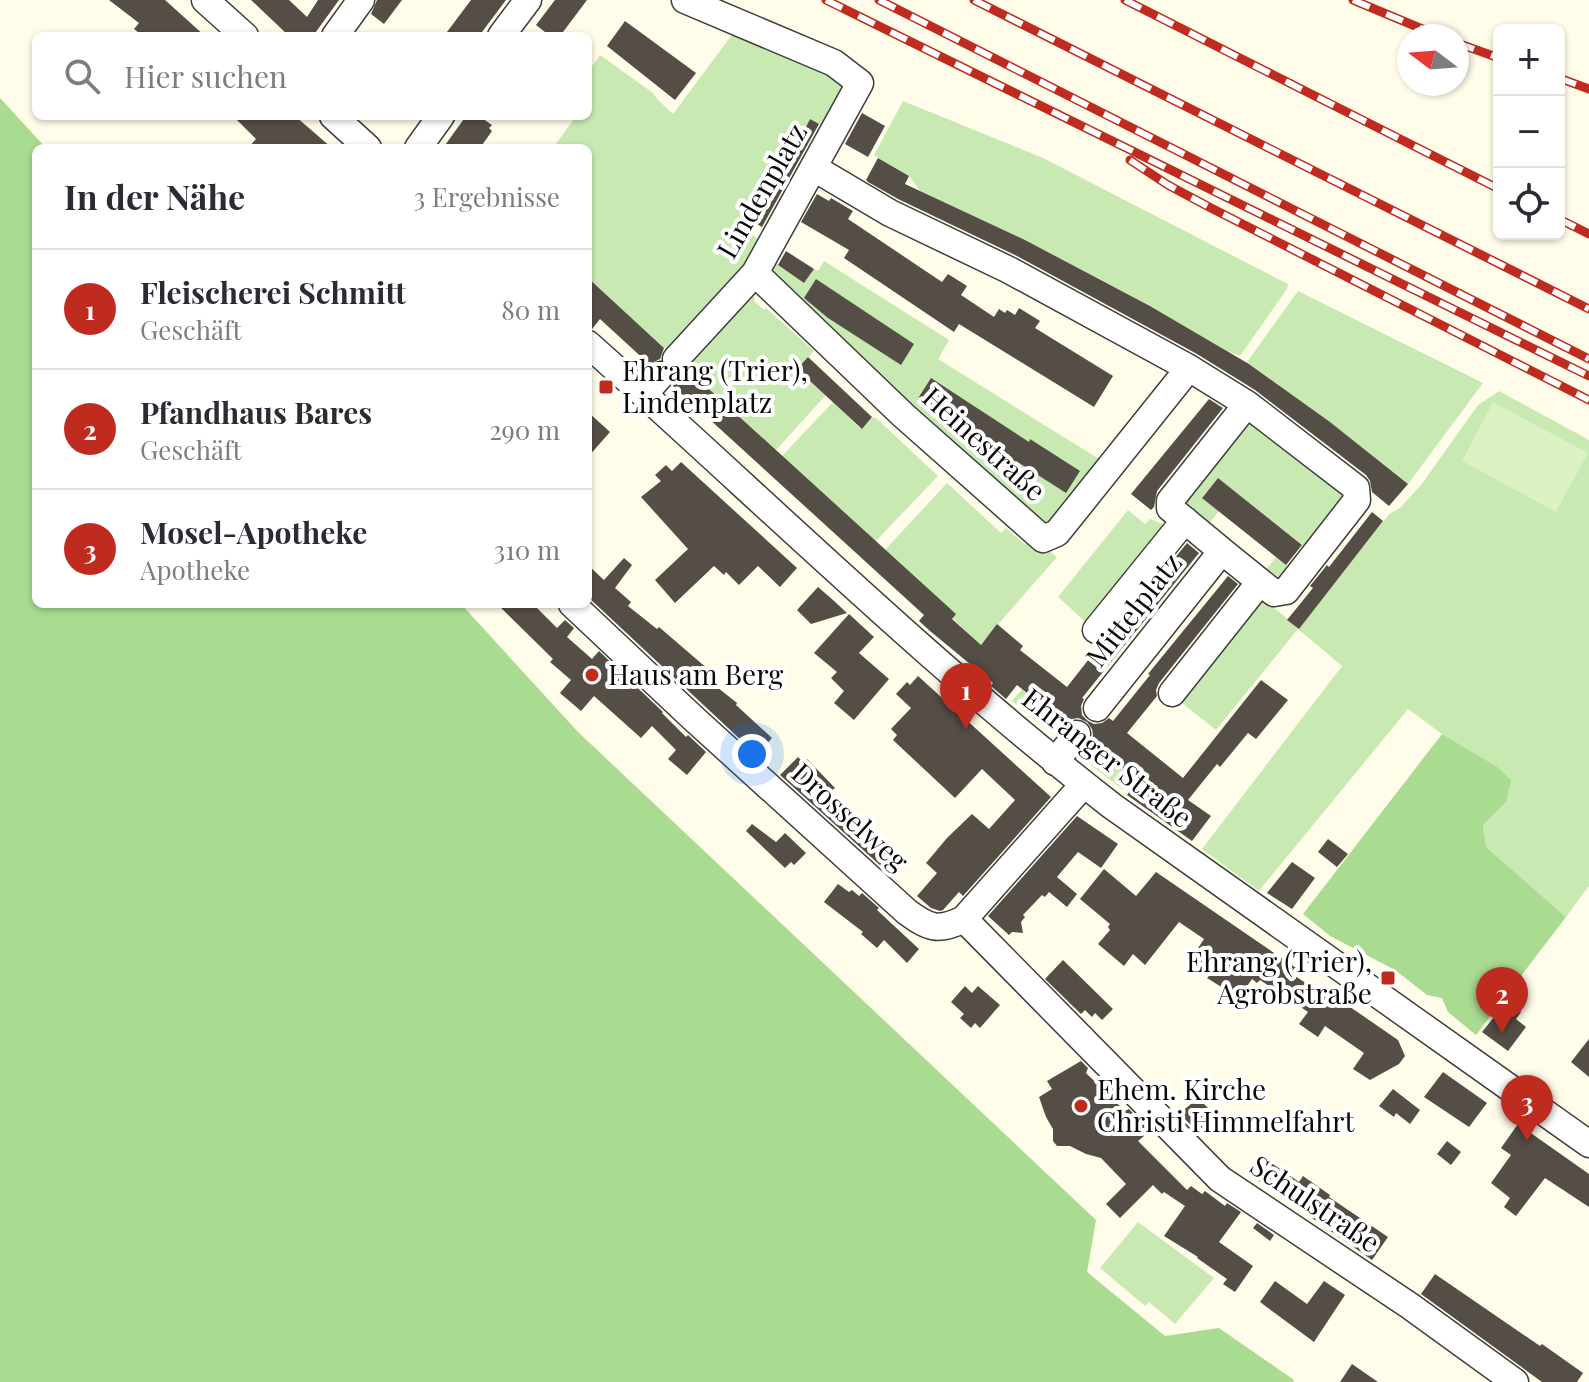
<!DOCTYPE html>
<html lang="de">
<head>
<meta charset="utf-8">
<style>
	body { margin:0; font-family:"Playfair Display",serif; background:#f7f7f7; color:#2b2b33 }
	.controls { position:absolute; right:24px; top:24px; display:grid; overflow:hidden; border-radius:12px; box-shadow:0 2px 6px #0004 }
	.controls button { width:72px; height:72px; display:grid; place-items:center; padding:0; border:0; border-bottom:2px solid #e1e1e2; background:#fff; color:#2b2b33; font:40px sans-serif }
	.compass { position:absolute; left:1397px; top:24px; width:72px; height:72px; border-radius:50%; background:#fff; box-shadow:0 2px 6px #0004; rotate:286deg }
	.you { position:absolute; left:752px; top:754px; width:28px; height:28px; margin:-20px; border:6px solid #fff; border-radius:50%; background:#1a73e8; box-shadow:0 0 0 12px #1a73e833 }
	.badge { display:grid; place-items:center; width:52px; height:52px; border-radius:50%; background:#bf2c1f; color:#fff; font-size:26px; font-weight:700 }
	.pin { position:absolute; translate:-50% -66px; filter:drop-shadow(0 2px 4px #0008) }
	.pin::after { content:''; position:absolute; top:42px; width:28px; height:24px; background:inherit; clip-path:polygon(0 0,100% 0,50% 100%) }
	.list { margin:0; padding:0; list-style:none }
	h2 { display:flex; justify-content:space-between; align-items:center; height:104px; margin:0; padding:0 32px; font-size:34px }
	h2 small { font-size:26px; font-weight:400; color:#7c7c81 }
	.list li { display:grid; grid-template-columns:52px 1fr auto; gap:24px; align-items:center; box-sizing:border-box; height:120px; padding:0 32px; border-top:2px solid #e1e1e2 }
	.list b { display:block; font-size:30px; white-space:nowrap }
	.list p { margin:0; font-size:26px; white-space:nowrap; color:#7c7c81 }
	.list em { font-size:26px; font-style:normal; color:#7c7c81 }
	.icon { flex:none; width:44px; height:44px; fill:none; stroke:currentColor; stroke-width:2; stroke-linecap:round; stroke-linejoin:round }
	.map { position:relative; flex:none; width:1589px; height:1382px; overflow:hidden }
	.search { position:absolute; background:#fff; box-shadow:0 2px 6px #0004; left:32px; top:32px; width:560px; height:88px; display:flex; align-items:center; gap:20px; box-sizing:border-box; padding:0 28px; border-radius:12px; color:#7c7c81; font-size:30px }
	.panel { position:absolute; background:#fff; box-shadow:0 2px 6px #0004; left:32px; top:144px; width:560px; height:464px; border-radius:12px }
	.map>svg:first-child { display:block }
</style>
</head>
<body>
<div class="map">
<svg width="1589" height="1382" viewBox="0 0 1589 1382">
	<rect width="100%" height="100%" fill="#fffde9"/>
	<path fill="#c8eab2" d="M737,28L839,74L845,91L827,129L810,119L804,131L793,125L787,137L796,143L774,159L749,204L758,210L746,231L764,243L671,354L604,293L588,291V148H553L576,116H588V72L600,55L653,93L658,100L673,114Z
		M903,101L1043,158L1284,282L1288,284L1287,289L1240,356L1227,351L1145,303L1025,240L921,192L909,176L874,155Z
		M772,261L804,283L814,269L818,271L824,261L949,340L938,359L1104,462L1052,521L1039,527L769,279Z
		M747,290L755,298L754,301L764,310L766,308L814,351L797,369L826,395L776,450L680,363Z
		M1298,291L1483,383L1408,484L1330,422L1247,362Z
		M1499,391L1589,440V886L1566,917L1486,847L1483,825L1506,802L1496,766L1442,734L1408,709L1259,891L1202,849L1342,666L1298,629L1216,730L1177,699L1259,596L1299,628L1389,514L1400,508L1421,485L1478,405Z
		M833,402L861,429L872,417L876,418L938,476L875,542L782,456Z
		M1252,420L1350,495V499L1287,582L1275,585L1262,575L1276,557L1293,571L1309,550L1218,478L1202,497L1219,511L1205,529L1183,510L1182,507L1246,423Z
		M947,483L1001,533L1006,528L1025,545L1032,537L1057,557L980,645L884,551Z
		M1128,510L1145,524L1150,519L1172,527L1090,626L1058,597Z
		M1022,689L1053,713L1043,726L1012,701Z
		M1102,752L1132,776L1122,789L1091,765Z
		M1138,1222L1214,1278L1175,1324L1149,1302L1145,1306L1100,1268Z"/>
	<path fill="#a9db91" d="M0,98L46,148H36V604H461L578,732L1096,1220L1087,1272L1165,1336L1219,1328L1294,1380L1293,1382H0Z
		M1442,734L1496,766L1511,780L1506,802L1483,825L1486,847L1566,917L1476,1035L1448,1012L1442,998L1427,995L1395,970L1330,936L1303,914Z"/>
	<path fill="#dcf1c4" d="M1493,402L1588,453L1556,512L1462,461Z"/>
	<path fill="#544e47" d="M109,0H165L205,36H143L134,29L139,23Z
		M251,0H289L307,17L318,0H339L313,36H289Z
		M377,0H402L384,24L371,14Z
		M471,0H506L479,36H444Z
		M555,0H587L560,36H550L536,25Z
		M625,21L696,73L675,100L607,46Z
		M862,113L885,126L868,157L845,144Z
		M233,116H295L332,148H248L256,139Z
		M466,116H479L492,125L489,128L492,131L480,148H443Z
		M810,119L819,124L762,227L752,221L758,210L748,204L794,125L804,131Z
		M878,158L909,176L905,184L1025,240L1150,306L1249,364L1330,422L1408,484L1389,506L1372,492L1370,481L1366,475L1255,390L1197,354L1017,256L898,199L868,182L866,180Z
		M817,194L829,201L831,198L853,211L848,219L942,282L948,274L967,286L961,295L994,317L999,309L1005,313L1007,310L1015,315L1019,308L1040,321L1035,328L1113,376L1094,407L959,324L954,332L844,258L849,250L801,222Z
		M786,251L814,269L804,283L778,265Z
		M588,278L664,348L660,359L649,364L600,319L592,329L588,328Z
		M816,279L914,344L901,365L828,318L804,298Z
		M808,357L872,417L862,429L797,369Z
		M688,370L956,614L952,619L981,645L997,624L1023,646L1020,650L1067,687L1100,645L1108,640L1187,543L1199,553L1082,698L1084,699L1081,706L1082,715L1088,721L1094,724L1102,723L1109,718L1113,721L1150,675L1148,674L1228,576L1238,584L1159,683L1156,690L1157,696L1127,733L1183,778L1261,680L1288,700L1256,739L1248,733L1220,767L1217,764L1188,800L1211,816L1192,841L1127,795L1138,780L1090,743L1093,735L1092,729L1087,722L1078,718L1072,719L1065,723L1017,685L1006,699L991,686L993,683L930,631L919,621L924,615L673,386L677,375Z
		M931,378L1029,442L1030,439L1080,471L1066,493L1016,461L1015,463L917,400Z
		M1209,399L1223,408L1157,491L1154,507L1151,510L1131,494Z
		M588,412L610,432L588,457Z
		M681,462L797,568L780,587L758,566L739,585L726,572L724,575L714,566L675,603L655,580L688,549L641,497L661,481L655,475L666,465L672,471Z
		M1218,478L1302,545L1286,565L1202,498Z
		M1372,512L1383,521L1299,629L1287,620L1313,588L1310,586L1327,565L1329,567Z
		M624,558L632,565L615,588L631,602L628,606L657,629L659,627L709,670L703,676L737,703L736,705L772,738L757,755L588,597V565L604,580Z
		M818,587L833,600L847,613L811,624L797,610Z
		M497,604H533L557,628L565,620L574,628L567,637L592,659L599,651L663,712L662,713L686,737L688,735L706,752L687,775L668,759L676,750L652,726L641,738L594,696L581,711L560,693L571,680L550,662L553,659Z
		M849,614L874,637L859,653L889,679L854,720L834,703L844,691L831,678L837,672L814,653Z
		M918,676L1051,797L963,896L959,892L943,910L940,911L931,908L917,896L937,873L926,863L947,838L972,814L989,829L1015,800L982,769L955,798L893,740L897,735L891,729L911,708L896,694L907,682L910,685Z
		M798,757L803,762L807,759L835,788L831,791L836,796L835,798L906,860L892,876L780,775Z
		M1077,816L1118,844L1101,868L1078,852L1057,877L1077,894L1067,907L1049,892L1045,897L1042,895L1023,915L1025,917L1021,922L1023,933L1012,932L1009,935L988,916Z
		M752,824L776,842L785,833L806,853L794,865L791,862L785,868L746,831Z
		M1328,839L1348,854L1337,867L1318,852Z
		M1292,862L1315,878L1292,909L1267,893Z
		M1104,869L1136,896L1156,872L1299,970L1295,976L1321,993L1324,989L1398,1040L1405,1056L1399,1064L1370,1080L1353,1069L1364,1053L1325,1026L1318,1037L1299,1024L1308,1012L1260,980L1257,983L1252,979L1239,998L1207,978L1209,976L1189,962L1204,939L1179,922L1145,965L1133,954L1124,966L1098,944L1110,930L1108,927L1110,924L1080,899Z
		M838,884L849,892L852,890L859,896L862,893L879,908L877,910L919,949L907,963L884,940L877,948L861,934L863,932L824,902Z
		M1063,960L1113,1009L1102,1020L1095,1013L1092,1017L1085,1010L1081,1014L1045,979Z
		M965,986L972,993L978,986L1000,1005L980,1028L975,1023L971,1028L960,1018L964,1014L951,1002Z
		M1507,1001L1521,1012L1516,1019L1526,1027L1508,1051L1482,1032Z
		M1589,1039V1077L1571,1062Z
		M1081,1061L1088,1068L1086,1073L1125,1111L1129,1109L1150,1131L1138,1141L1187,1190L1191,1186L1202,1194L1205,1191L1225,1206L1227,1203L1241,1212L1219,1242L1253,1266L1235,1292L1223,1284L1227,1279L1197,1258L1198,1257L1164,1236L1185,1206L1164,1192L1162,1194L1153,1185L1120,1218L1106,1204L1126,1184L1101,1158L1086,1154L1070,1146H1057L1053,1141V1129L1046,1117L1039,1097L1052,1089L1047,1081Z
		M1443,1072L1487,1103L1469,1127L1424,1097Z
		M1393,1089L1420,1110L1410,1124L1396,1113L1394,1117L1379,1106Z
		M1198,1098L1215,1115L1199,1132L1179,1114Z
		M1518,1124L1589,1174V1207L1545,1178L1516,1216L1504,1207L1510,1198L1491,1183L1511,1155L1501,1148Z
		M1447,1141L1461,1152L1451,1165L1437,1154Z
		M1264,1158L1299,1182L1303,1176L1330,1195L1329,1197L1388,1237L1372,1260L1246,1172L1255,1159L1261,1163Z
		M1257,1223L1274,1235L1270,1241L1253,1228Z
		M1435,1274L1518,1331L1540,1346L1542,1344L1583,1373L1577,1382H1542L1421,1294Z
		M1275,1281L1307,1304L1324,1281L1345,1295L1314,1342L1260,1302Z
		M1352,1364L1378,1382H1340Z"/>
	<g fill="none" stroke-linecap="round" stroke-linejoin="round">
		<defs>
			<path id="minor" d="M205,0L245,36
				M335,36L361,0
				M501,36L528,0
				M333,116L368,148
				M418,148L441,116
				M814,168L890,213L1009,270L1189,368L1247,404
				M755,273L903,415L1043,539L1057,533L1189,368
				M588,344C762,499 928,663 1112,806L1589,1144
				M676,359L755,273L860,83L834,63L685,0
				M644,394L661,375
				M572,604L693,718L907,912C929,928 938,932 964,919L1084,784
				M1096,630L1185,520
				M1172,693L1260,582
				M1097,708L1222,551L1170,508V501L1247,404L1356,488L1357,500L1286,591L1274,593L1222,551
				M1055,762L1077,734
				M964,919L1220,1179L1410,1306L1515,1382"/>
		</defs>
		<use href="#minor" stroke="#3e3e3e" stroke-width="29"/>
		<use href="#minor" stroke="#fff" stroke-width="26"/>
		<defs>
			<path id="rail" d="M826,0L1589,376
				M879,0L1589,359
				M974,0L1589,309
				M1125,0L1499,189
				M1353,0L1439,36
				M1457,43L1499,58
				M1559,78L1589,89
				M1130,160L1168,185L1211,208L1589,400
				M1559,219L1589,234"/>
		</defs>
		<use href="#rail" stroke="#bf2c1f" stroke-width="9"/>
		<use href="#rail" stroke="#fff" stroke-width="6" stroke-dasharray="18" stroke-linecap="butt"/>
	</g>
	<g fill="#bf2c1f" stroke="#fff" stroke-width="3">
		<rect x="598" y="379" width="16" height="16" rx="4"/>
		<circle cx="592" cy="675" r="8"/>
		<rect x="1380" y="970" width="16" height="16" rx="4"/>
		<circle cx="1081" cy="1106" r="8"/>
	</g>
	<g text-anchor="middle" stroke-width="8" stroke-linejoin="round" paint-order="stroke">
		<g font-size="28" fill="#0b0b0b" stroke="#fff">
			<text transform="translate(762 191) rotate(-60)" y="10">Lindenplatz</text>
			<text transform="translate(984 444) rotate(42)" y="10">Heinestraße</text>
			<text transform="translate(1134 610) rotate(-52)" y="10">Mittelplatz</text>
			<text transform="translate(1107 758) rotate(38)" y="10">Ehranger Straße</text>
			<text transform="translate(850 817) rotate(42)" y="10">Drosselweg</text>
			<text transform="translate(1315 1204) rotate(34)" y="10">Schulstraße</text>
		</g>
		<g font-size="28" fill="#0b0b0b" stroke="#fff" text-anchor="start">
			<text x="622" y="381">Ehrang (Trier),<tspan x="622" dy="32">Lindenplatz</tspan></text>
			<text x="608" y="685">Haus am Berg</text>
			<text x="1372" y="972" text-anchor="end">Ehrang (Trier),<tspan x="1372" dy="32">Agrobstraße</tspan></text>
			<text x="1097" y="1100">Ehem. Kirche<tspan x="1097" dy="32">Christi Himmelfahrt</tspan></text>
		</g>
	</g>
</svg>
<div class="controls">
<button>+</button>
<button>−</button>
<button><svg class="icon" aria-label="locate" viewBox="0 0 24 24"><circle cx="12" cy="12" r="6"/><path d="M12 2v4M12 18v4M2 12h4M18 12h4"/></svg></button>
</div>
<svg class="compass" viewBox="-18 -18 36 36"><path d="M0-13l5 13h-10z" fill="#e53935"/><path d="M0 13l5-13h-10z" fill="#7c7c81"/></svg>
<div class="you"></div>
<div class="pin badge" style="left:966px;top:729px">1</div>
<div class="pin badge" style="left:1502px;top:1033px">2</div>
<div class="pin badge" style="left:1527px;top:1141px">3</div>
<div class="search"><svg class="icon" aria-label="search" viewBox="0 0 24 24"><circle cx="10" cy="10" r="6"/><path d="M15 15l6 6"/></svg>Hier suchen</div>
<section class="panel">
<h2>In der Nähe<small>3 Ergebnisse</small></h2>
<ul class="list">
<li><span class="badge">1</span><div><b>Fleischerei Schmitt</b><p>Geschäft</p></div><em>80 m</em></li>
<li><span class="badge">2</span><div><b>Pfandhaus Bares</b><p>Geschäft</p></div><em>290 m</em></li>
<li><span class="badge">3</span><div><b>Mosel-Apotheke</b><p>Apotheke</p></div><em>310 m</em></li>
</ul>
</section>
</div>
</body>
</html>
